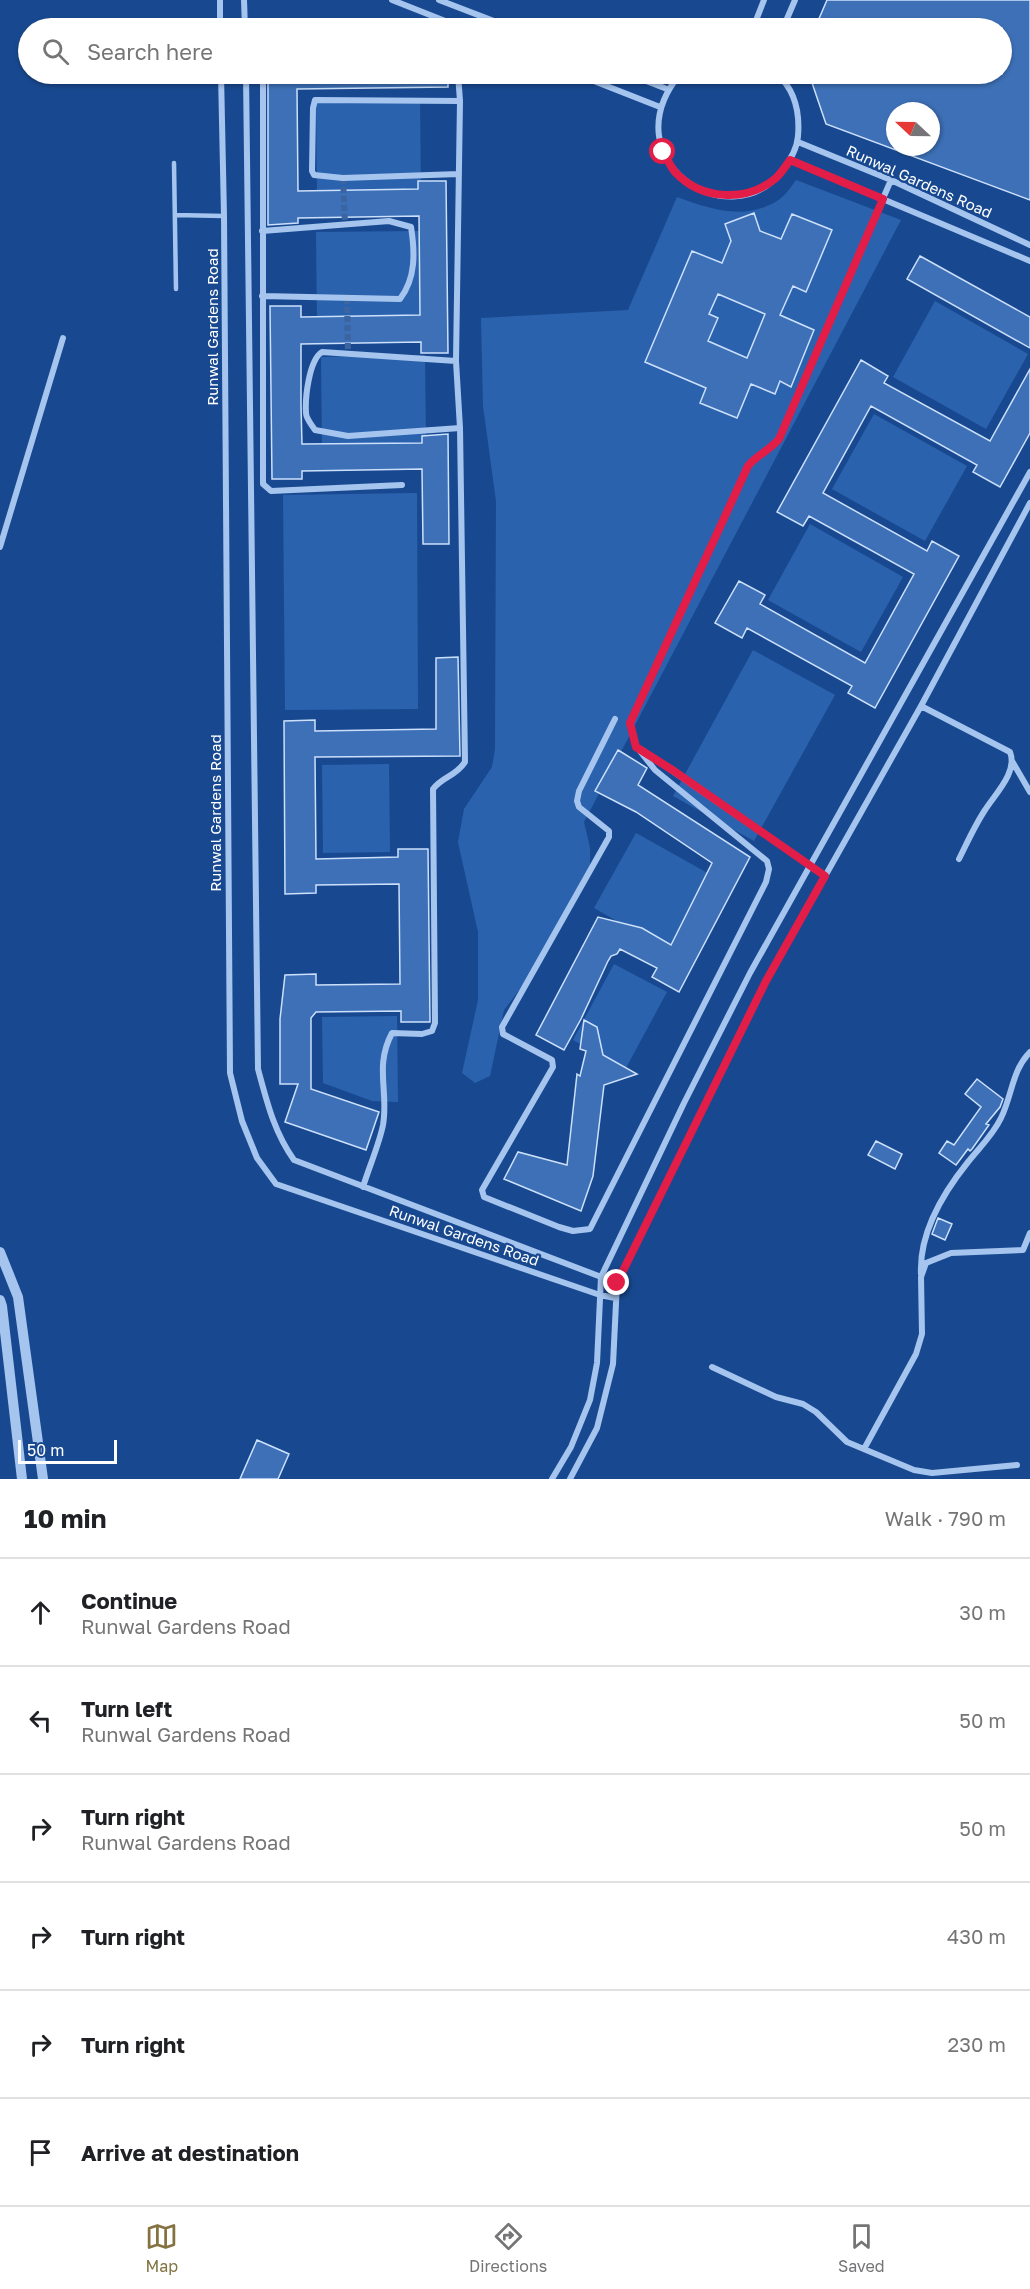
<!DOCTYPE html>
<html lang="en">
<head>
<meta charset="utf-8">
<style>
	body { margin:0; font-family:"Golos Text",sans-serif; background:#f6f6f6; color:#202124 }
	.compass { position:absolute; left:886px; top:102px; width:54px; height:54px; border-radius:50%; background:#fff; box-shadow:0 2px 4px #0004; rotate:292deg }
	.scale { position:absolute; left:18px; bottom:15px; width:99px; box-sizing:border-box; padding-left:6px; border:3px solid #fff; border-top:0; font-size:16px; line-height:21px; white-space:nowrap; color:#fff; -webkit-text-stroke:4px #184990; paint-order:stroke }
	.stop { position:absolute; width:18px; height:18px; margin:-14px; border:4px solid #e11d48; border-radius:50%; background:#fff }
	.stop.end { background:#e11d48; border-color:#fff; box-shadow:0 2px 6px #0008 }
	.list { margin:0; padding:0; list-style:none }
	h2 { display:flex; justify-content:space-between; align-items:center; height:78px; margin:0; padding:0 24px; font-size:26px }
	h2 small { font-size:20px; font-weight:400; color:#757577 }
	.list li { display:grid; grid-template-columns:39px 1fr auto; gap:18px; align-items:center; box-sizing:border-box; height:108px; padding:0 24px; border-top:2px solid #e0e0e0 }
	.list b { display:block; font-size:22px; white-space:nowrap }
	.list p { margin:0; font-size:20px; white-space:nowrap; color:#757577 }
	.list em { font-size:20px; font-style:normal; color:#757577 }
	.icon { flex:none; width:33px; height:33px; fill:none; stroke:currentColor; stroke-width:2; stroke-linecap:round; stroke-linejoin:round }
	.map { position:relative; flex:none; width:1030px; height:1479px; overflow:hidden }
	.search { position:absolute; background:#fff; box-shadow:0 2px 4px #0004; left:18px; right:18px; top:18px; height:66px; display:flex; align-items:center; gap:15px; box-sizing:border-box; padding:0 21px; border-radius:33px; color:#757577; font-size:22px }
	.sheet { height:726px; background:#fff }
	nav { display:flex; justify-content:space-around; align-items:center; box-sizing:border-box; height:84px; border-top:2px solid #e0e0e0; background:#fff; font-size:16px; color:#757577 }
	nav a { display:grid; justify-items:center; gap:3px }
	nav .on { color:#847241 }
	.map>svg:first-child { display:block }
</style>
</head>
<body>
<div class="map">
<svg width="1030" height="1479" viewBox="0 0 1030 1479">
	<rect width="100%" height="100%" fill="#184990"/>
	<path fill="#2b62ae" d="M420,101L421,190L317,192L316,103Z
		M796,180L901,220L584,822L590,848V867L545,956L504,1010L490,1076L475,1083L462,1073L478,1000V932L458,842L464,809L492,767L495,749L496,501L483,406L481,318L628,310L677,197C710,209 744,221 777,201C784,197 791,187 796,180Z
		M420,231L421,320L317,321L316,232Z
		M935,301L1028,354L986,429L893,377Z
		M425,355L426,444L322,446L321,357Z
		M874,414L967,466L925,541L832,489Z
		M417,493L418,709L285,710L283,495Z
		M810,524L903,577L861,652L768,600Z
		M753,650L835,695L754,841L673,796Z
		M389,764L390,852L323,853L322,765Z
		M636,833L729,885L687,961L594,908Z
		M614,964L667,992L626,1068L573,1040Z
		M397,1016L398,1102L372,1101L323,1083L322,1017Z"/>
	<path fill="#3d70b6" stroke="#cce0fb" stroke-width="1.5" fill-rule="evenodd" d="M827,0H1030V200L826,124L809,74H1002V28H815ZM895,111H931V147H895Z
		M268,74H448V87L297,89L298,191L418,189V181H446L448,353H421V342L301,344V406L302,444L422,443V436L448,434L449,544H423L422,469L302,471V479H272L270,306H301V317L420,315L419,216L298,218V223L268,225Z
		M754,213L760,231L781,239L792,214L832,230L806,292L793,286L780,315L814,330L791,387L780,381L775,394L751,384L737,418L700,403L706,388L645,362L692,251L722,263L731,241L725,224ZM718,294L765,314L747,358L708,341L718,318L709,314Z
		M920,256L1030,317V348L907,279Z
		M861,360L888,376L884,383L990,441L1030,369V433L1000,487L973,472L977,465L871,406L823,493L927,551L932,541L959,556L875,708L848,693L852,686L747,628L742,638L715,623L739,581L765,595L760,604L865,663L914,574L809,516L803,526L777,512Z
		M458,657L460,756L315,757L316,859L398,857V849H428L430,1022H401V1011L316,1012L311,1018V1089L379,1112L366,1150L285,1122L298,1084H280V1019L285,975L316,974V985L400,984L399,884L316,885V893L285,894L284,721L315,720V731L436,729V658Z
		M618,750L647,768L638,785L750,857L679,992L652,977L657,968L620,949L617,954L611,956L608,961L581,1019L564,1050L536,1035L598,917L642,928L671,945L712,863L636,812L595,791Z
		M584,1020L597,1027L603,1055L637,1074L604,1085L593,1176L581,1211L504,1179L518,1152L567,1165L577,1074L580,1076L586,1051L580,1049Z
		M977,1079L1003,1099L1000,1107L986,1124L989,1125L972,1149L970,1151L968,1149L956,1165L939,1153L947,1141L954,1145L981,1107L965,1094Z
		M876,1141L902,1154L895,1169L868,1155Z
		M938,1218L952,1224L945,1240L932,1234Z
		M257,1440L289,1454L278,1479H240Z"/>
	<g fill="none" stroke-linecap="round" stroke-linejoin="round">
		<path stroke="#3b64a1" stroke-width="6" stroke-dasharray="6 3" stroke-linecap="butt" d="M343,178L345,224
			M347,298L348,354"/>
		<path stroke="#a5c5ef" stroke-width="4.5" d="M174,163L176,289
			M175,215L224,216"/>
		<path stroke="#a5c5ef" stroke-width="6" d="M220,0V28
			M244,0L245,28
			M392,0L463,28
			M439,0L512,28
			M220,22L244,21L258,28
			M753,28L764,0
			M783,28L795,0
			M221,74L224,216L230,1073L242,1121L257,1158L276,1184L600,1295L615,1298
			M246,74L258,1069C267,1102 274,1132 294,1160L617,1283
			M263,74V484L271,491L402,485
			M576,74L660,107
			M628,74L667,89
			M680,74C610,159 728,238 781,172C790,161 797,150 798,136C800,112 795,90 777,74
			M798,142L891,180L1030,245
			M790,160L1030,261
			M459,174L343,178L314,175L312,171L313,108L315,100L460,101
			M262,296L400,299C416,278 415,252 411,227L389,221L262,231
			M456,361L322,352C309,360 305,398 306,413C306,419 312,425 315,430L348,436L460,428
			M0,547L63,338
			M921,706L1010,752C1018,772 995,794 985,810C975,825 967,843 959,859
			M615,719L579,791L577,801L579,807L609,831V837L502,1027L503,1034L552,1060L553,1067L482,1190L484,1197L559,1227L573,1231L590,1229L766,882L769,869L767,861L655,770L636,746L630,723L748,466C757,455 770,450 779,439L891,180
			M642,750L825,876
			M1012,761L1030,792
			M363,1187C369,1167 379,1145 383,1125C389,1091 374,1067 392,1033L422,1034L432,1031L435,1023L433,789C443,776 455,777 465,762L460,428L456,361L460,101L458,74
			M921,1274C919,1233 943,1193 968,1162C979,1148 993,1135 1001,1118C1012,1096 1012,1070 1030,1052
			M712,1367L776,1397L803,1404L816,1412L847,1442L914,1470L932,1473L1017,1465
			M864,1449L916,1354L922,1334L921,1277L926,1263L951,1253L1023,1250L1030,1233
			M552,1479L571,1447L590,1400L597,1363L601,1277L684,1103L750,973L1030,472
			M570,1479L597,1428L613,1364L617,1283L766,981L921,706L1030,503"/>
		<path stroke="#a5c5ef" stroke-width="10" d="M0,1252L18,1297L43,1479
			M0,1300L2,1306L22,1479"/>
	</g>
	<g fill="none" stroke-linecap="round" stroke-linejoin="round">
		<path stroke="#e11d48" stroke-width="8" d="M617,1283L766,981L825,876L674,771L636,747L630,723L748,466C757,455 770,450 779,439L883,199L790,160C786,166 781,173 776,178C746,203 701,200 675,172C670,166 667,158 663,152"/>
	</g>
	<g text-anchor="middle" stroke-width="4.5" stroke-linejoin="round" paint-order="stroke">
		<g font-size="15" fill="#fff" stroke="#184990">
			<text transform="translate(919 182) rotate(24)" y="5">Runwal Gardens Road</text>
			<text transform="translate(213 327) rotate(-90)" y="5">Runwal Gardens Road</text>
			<text transform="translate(216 813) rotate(-90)" y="5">Runwal Gardens Road</text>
			<text transform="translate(464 1236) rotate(19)" y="5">Runwal Gardens Road</text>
		</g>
	</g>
</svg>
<svg class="compass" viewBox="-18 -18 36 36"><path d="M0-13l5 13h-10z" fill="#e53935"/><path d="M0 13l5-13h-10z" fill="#757577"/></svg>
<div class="scale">50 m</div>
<div class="stop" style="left:663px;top:152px"></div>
<div class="stop end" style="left:617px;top:1283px"></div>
<div class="search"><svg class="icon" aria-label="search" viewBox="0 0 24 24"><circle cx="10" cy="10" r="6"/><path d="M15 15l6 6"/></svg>Search here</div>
</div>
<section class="sheet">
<h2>10 min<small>Walk · 790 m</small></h2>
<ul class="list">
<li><svg class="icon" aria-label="ahead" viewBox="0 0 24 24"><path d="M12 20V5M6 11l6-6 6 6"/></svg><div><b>Continue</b><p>Runwal Gardens Road</p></div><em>30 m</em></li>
<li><svg class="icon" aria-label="left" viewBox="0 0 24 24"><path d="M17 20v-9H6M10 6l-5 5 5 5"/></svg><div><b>Turn left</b><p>Runwal Gardens Road</p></div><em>50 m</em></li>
<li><svg class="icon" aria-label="right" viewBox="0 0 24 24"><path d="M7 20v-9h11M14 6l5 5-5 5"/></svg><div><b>Turn right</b><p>Runwal Gardens Road</p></div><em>50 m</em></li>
<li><svg class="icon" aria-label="right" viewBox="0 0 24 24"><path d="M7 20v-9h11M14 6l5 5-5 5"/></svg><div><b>Turn right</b></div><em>430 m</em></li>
<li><svg class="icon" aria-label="right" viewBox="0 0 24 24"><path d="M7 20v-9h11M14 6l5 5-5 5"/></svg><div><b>Turn right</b></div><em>230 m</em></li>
<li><svg class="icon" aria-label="arrive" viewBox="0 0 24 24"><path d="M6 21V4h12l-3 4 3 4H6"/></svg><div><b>Arrive at destination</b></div></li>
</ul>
</section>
<nav>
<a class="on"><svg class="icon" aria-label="map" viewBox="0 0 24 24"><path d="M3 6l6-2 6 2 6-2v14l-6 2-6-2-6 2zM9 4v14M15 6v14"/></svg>Map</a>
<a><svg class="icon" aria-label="directions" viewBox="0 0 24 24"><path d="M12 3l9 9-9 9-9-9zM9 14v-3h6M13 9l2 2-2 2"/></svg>Directions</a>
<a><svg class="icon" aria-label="saved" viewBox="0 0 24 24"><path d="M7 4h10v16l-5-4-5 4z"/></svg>Saved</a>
</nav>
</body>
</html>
